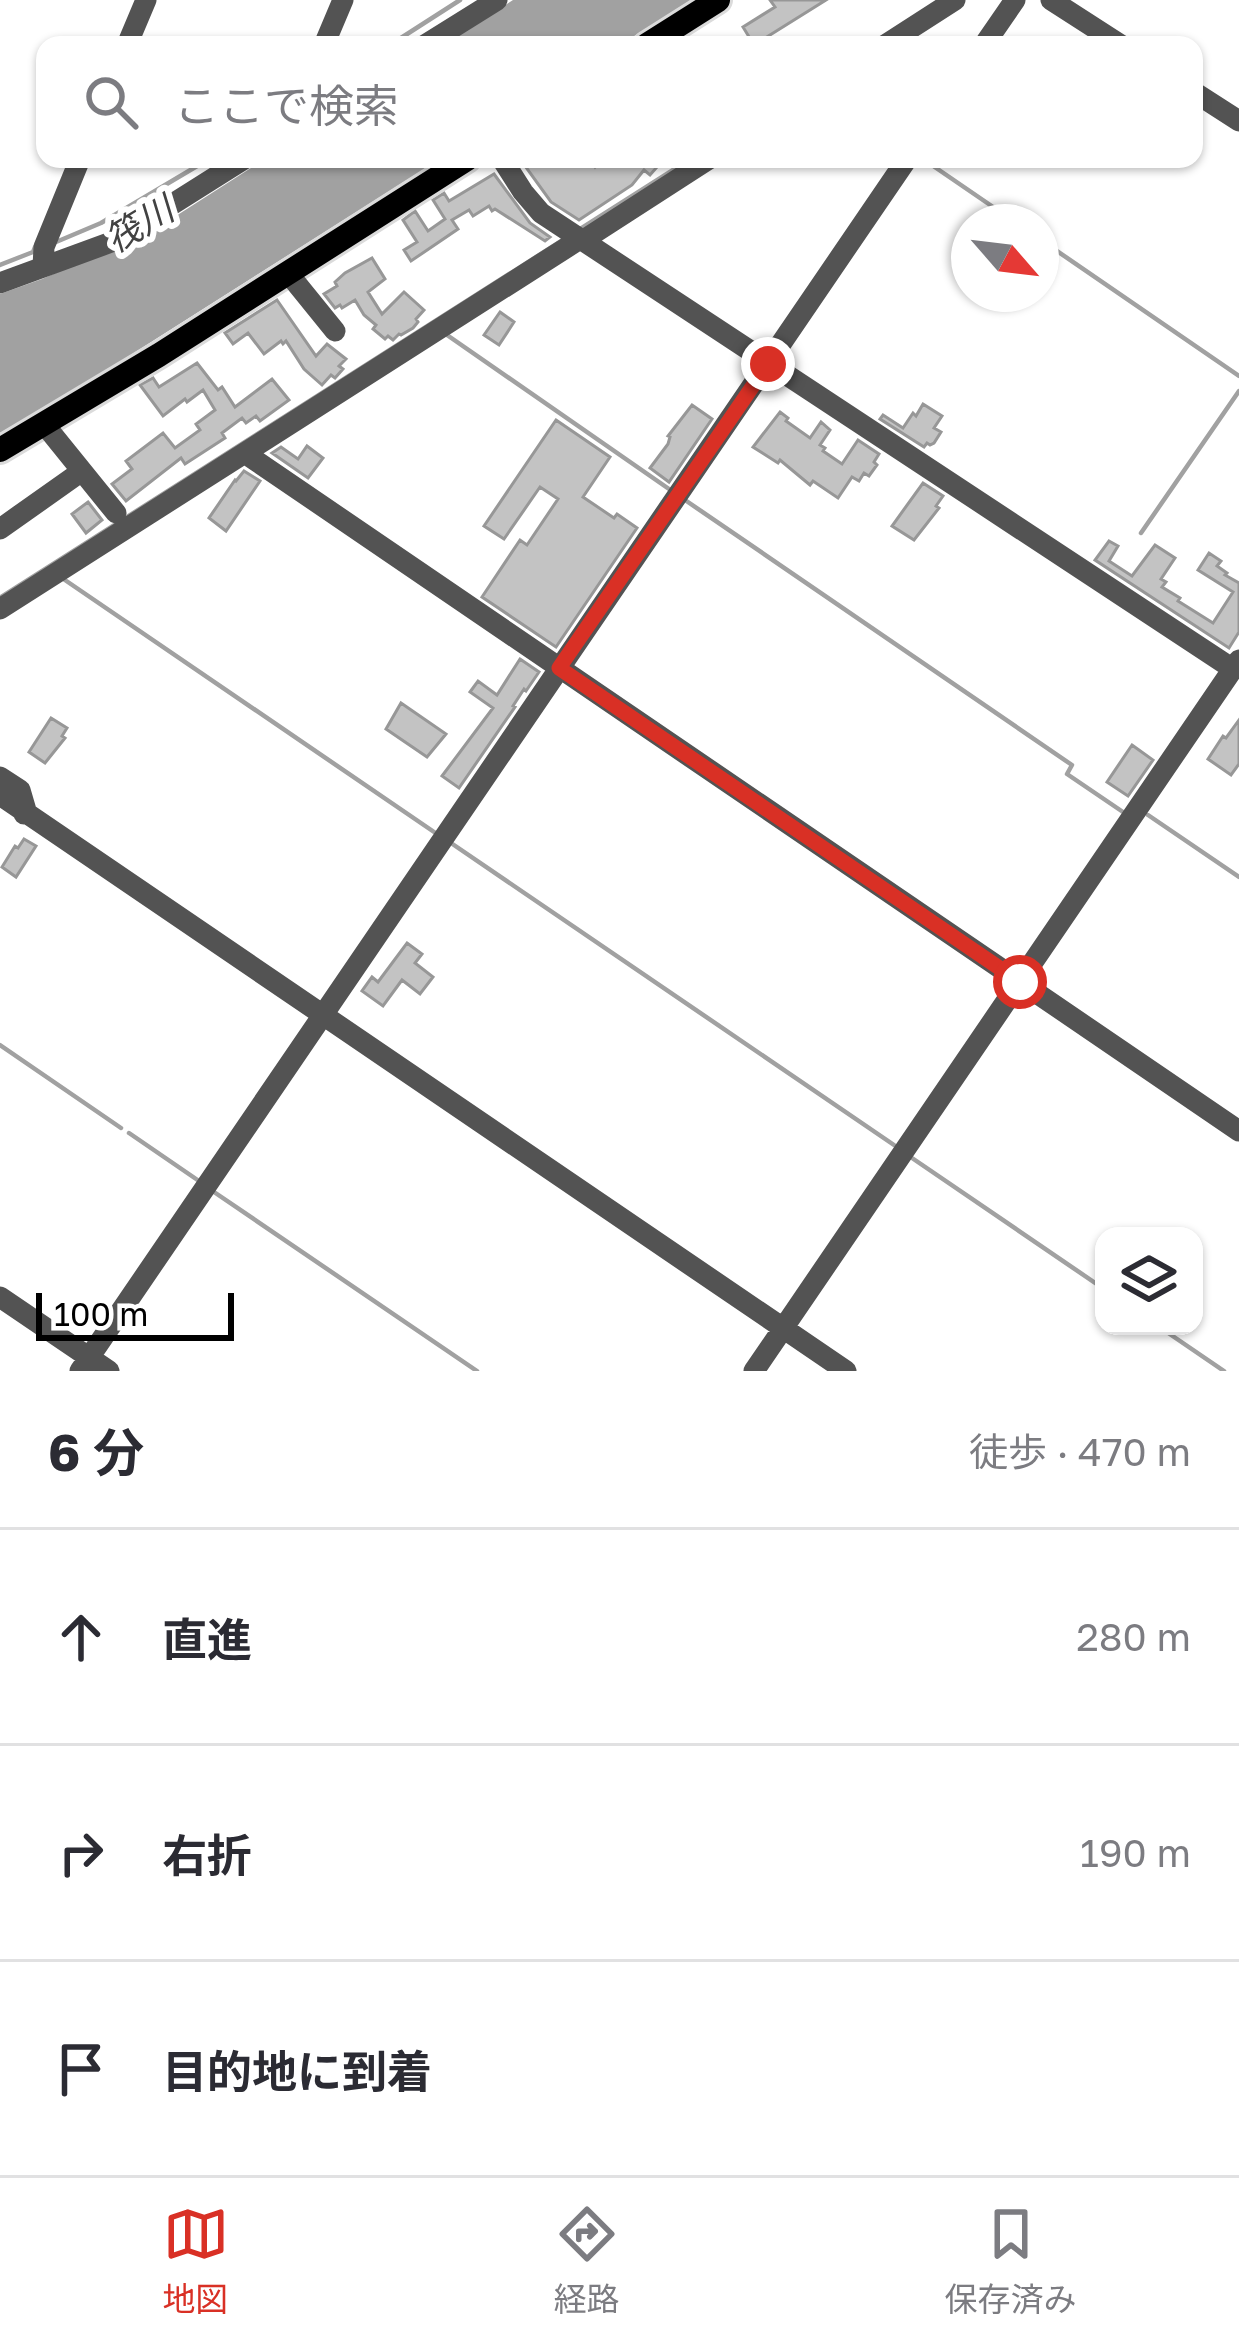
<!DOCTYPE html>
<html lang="ja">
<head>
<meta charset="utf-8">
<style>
	body { margin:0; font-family:"Golos Text","Noto Sans JP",sans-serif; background:#f7f7f7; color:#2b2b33 }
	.controls { position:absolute; right:36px; bottom:36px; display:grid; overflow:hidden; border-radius:24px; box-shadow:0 3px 9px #0004 }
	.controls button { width:108px; height:108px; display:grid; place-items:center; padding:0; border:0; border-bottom:3px solid #e1e1e2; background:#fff; color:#2b2b33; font:60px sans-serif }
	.compass { position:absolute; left:951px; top:204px; width:108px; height:108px; border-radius:50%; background:#fff; box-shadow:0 3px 9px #0004; rotate:118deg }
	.scale { position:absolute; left:36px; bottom:30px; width:198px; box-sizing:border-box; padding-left:12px; border:6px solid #000; border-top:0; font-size:33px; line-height:42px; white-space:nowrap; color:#000; -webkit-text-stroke:9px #fff; paint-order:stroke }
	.stop { position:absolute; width:36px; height:36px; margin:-27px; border:9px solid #d93025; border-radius:50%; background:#fff }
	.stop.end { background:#d93025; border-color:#fff; box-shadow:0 3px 12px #0008 }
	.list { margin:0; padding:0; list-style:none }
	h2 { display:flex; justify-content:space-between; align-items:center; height:156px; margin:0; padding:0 48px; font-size:51px }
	h2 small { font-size:39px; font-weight:400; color:#7c7c81 }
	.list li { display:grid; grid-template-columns:78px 1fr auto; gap:36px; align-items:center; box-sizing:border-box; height:216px; padding:0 48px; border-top:3px solid #e1e1e2 }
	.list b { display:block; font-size:45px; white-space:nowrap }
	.list em { font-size:39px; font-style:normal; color:#7c7c81 }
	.icon { flex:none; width:66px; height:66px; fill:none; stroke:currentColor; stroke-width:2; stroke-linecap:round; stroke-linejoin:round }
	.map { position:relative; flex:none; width:1239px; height:1371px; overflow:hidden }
	.search { position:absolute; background:#fff; box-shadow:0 3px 9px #0004; left:36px; right:36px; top:36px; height:132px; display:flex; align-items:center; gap:30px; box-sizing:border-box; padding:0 42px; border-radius:24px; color:#7c7c81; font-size:45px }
	.sheet { height:804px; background:#fff }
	nav { display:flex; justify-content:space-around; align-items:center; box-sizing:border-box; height:168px; border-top:3px solid #e1e1e2; background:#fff; font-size:33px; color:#7c7c81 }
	nav a { display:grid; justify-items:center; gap:6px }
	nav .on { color:#d93025 }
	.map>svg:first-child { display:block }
</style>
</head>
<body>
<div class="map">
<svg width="1239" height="1371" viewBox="0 0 1239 1371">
	<rect width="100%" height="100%" fill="#fff"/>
	<path fill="#a1a1a1" d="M513,0H691L620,45H443Z
		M265,159H440L88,382L0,433V294L42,279L154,230Z
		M686,159H693L0,601V595Z"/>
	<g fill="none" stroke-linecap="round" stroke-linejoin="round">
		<path stroke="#a1a1a1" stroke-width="4.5" d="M390,45L460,0
			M923,159L1015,222
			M1041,240L1239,376
			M56,242L101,223L209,159
			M0,265L33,252L35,247
			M447,335L669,489
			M685,500L1072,765L1067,774L1123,812
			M1141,533L1239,391
			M62,578L437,834
			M1148,815L1239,877
			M451,843L894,1145
			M0,1045L121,1128
			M129,1133L199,1181
			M912,1158L1104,1289
			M214,1192L477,1371
			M1158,1326L1224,1371"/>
	</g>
	<path fill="#c3c3c3" stroke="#979797" stroke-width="3" d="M770,0H826L754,45L743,27L775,7Z
		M520,159H589L595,167L602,159H664L650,175L644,170L632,185L579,220L551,202Z
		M494,174L530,223L550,237L545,241L495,209L492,211L489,206L473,216L469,210L452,220L458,229L411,261L404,250L417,242L403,220L415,211L428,231L445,219L433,200L444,193L449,201Z
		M372,258L385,279L368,292L382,314L404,292L424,310L416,319L418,322L413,328L401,335L399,334L393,340L388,336L385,339L373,329L376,325L364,315L355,300L342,308L340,305L335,308L324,294L337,286L335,282L345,273Z
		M277,300L316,356L327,344L346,359L339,366L343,369L335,378L331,375L322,385L304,369L286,341L283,344L281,341L264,354L248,333L233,344L225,333Z
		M500,312L514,322L499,345L484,335Z
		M197,363L218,390L222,387L235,407L272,379L289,400L260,421L256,416L246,423L242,418L222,433L225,438L185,464L181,458L126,501L112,484L132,469L126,461L163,433L175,448L200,430L196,424L215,410L203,390L187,402L185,399L163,416L140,385L153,378L159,387Z
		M923,404L942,416L934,428L941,432L934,443L930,445L927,443L924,447L880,419L883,415L903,428L913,413L916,416Z
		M692,405L712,419L669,482L650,468L668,444L670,437L668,436Z
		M780,412L788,418L786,421L810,438L821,422L830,430L820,445L825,448L823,451L842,464L858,440L879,454L874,462L877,465L869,476L864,473L859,481L852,477L838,498L813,481L810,485L780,460L778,463L753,447Z
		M556,420L610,457L583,497L614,518L617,514L637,528L556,647L482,597L520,540L527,545L558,499L540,487L504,539L484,526Z
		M307,446L323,458L308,478L272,453L281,447L298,459Z
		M244,471L260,481L226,531L209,518L235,480L236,481Z
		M923,483L943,496L936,506L939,508L914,540L892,526Z
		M88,502L102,520L86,533L72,514Z
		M1109,541L1118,546L1109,561L1132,576L1155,545L1175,558L1161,579L1166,582L1162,587L1180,598L1178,601L1213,623L1233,592L1198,570L1209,553L1221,561L1217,566L1227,573L1225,575L1239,583V632L1229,648L1095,560Z
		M520,659L539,672L526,691L524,689L513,706L515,707L459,788L442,776L493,708L470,692L478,681L497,695Z
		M401,703L446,734L427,757L386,729Z
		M51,718L67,728L62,736L65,738L45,763L29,752Z
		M1239,720V764L1231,775L1208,759L1223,736L1226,738Z
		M1132,745L1153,760L1128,796L1107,782Z
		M24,839L36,846L16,877L2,867L15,846L18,848Z
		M407,943L422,954L415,963L433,977L420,994L402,980L383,1006L362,991L372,977L378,982Z"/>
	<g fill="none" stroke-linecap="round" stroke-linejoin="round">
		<defs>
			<path id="major" d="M647,45L718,0
				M0,450L159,355L467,159"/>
		</defs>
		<use href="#major" stroke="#dbdbdb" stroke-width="30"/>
		<path stroke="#535353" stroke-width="21" d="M1051,0L1121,45
			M127,45L146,0
			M324,45L343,0
			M425,45L497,0
			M885,45L955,0
			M984,45L1015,0
			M1194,92L1239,121
			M502,159L523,192L541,213L1233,669
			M582,241L709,159
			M43,267L44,247L80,159
			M288,273L335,331
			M0,283L114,241L244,159
			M44,424L116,513
			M246,454L1239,1131
			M0,529L82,471
			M0,609L580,239
			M0,777L20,790L27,814H24
			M0,795L846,1371
			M0,1297L109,1371
			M80,1371L907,159
			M754,1371L1239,660"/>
		<use href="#major" stroke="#000" stroke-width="24"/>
	</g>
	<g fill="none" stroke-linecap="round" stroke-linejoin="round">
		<path stroke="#d93025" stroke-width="15" d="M768,364L559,668L1020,982"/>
	</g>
	<g text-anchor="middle" stroke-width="12" stroke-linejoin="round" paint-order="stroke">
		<g font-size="36" font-style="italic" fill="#424242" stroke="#fff">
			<text transform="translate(139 224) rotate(-31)" y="13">筏川</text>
		</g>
	</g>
</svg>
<div class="controls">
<button><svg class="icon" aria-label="layers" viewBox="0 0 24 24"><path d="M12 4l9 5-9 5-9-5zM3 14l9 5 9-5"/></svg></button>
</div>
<svg class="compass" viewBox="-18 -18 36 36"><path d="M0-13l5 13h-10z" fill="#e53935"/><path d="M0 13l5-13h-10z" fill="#7c7c81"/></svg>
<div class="scale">100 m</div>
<div class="stop" style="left:1020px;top:982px"></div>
<div class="stop end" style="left:768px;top:364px"></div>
<div class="search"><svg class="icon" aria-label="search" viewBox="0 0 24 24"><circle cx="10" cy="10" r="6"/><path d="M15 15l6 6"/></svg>ここで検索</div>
</div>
<section class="sheet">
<h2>6 分<small>徒歩 · 470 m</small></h2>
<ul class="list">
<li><svg class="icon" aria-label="ahead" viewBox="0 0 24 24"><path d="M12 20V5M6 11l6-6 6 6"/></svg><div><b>直進</b></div><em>280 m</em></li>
<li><svg class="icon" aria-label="right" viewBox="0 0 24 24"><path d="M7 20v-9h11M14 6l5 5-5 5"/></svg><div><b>右折</b></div><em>190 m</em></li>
<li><svg class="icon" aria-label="arrive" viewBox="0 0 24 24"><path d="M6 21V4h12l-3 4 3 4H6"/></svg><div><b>目的地に到着</b></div></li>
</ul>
</section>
<nav>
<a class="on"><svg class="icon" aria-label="map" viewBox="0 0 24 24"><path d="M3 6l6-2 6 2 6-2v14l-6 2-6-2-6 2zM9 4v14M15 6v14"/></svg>地図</a>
<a><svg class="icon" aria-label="directions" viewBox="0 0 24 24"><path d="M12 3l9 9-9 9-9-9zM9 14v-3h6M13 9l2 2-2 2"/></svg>経路</a>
<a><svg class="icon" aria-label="saved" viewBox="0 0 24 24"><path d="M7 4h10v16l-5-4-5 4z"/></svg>保存済み</a>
</nav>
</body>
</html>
